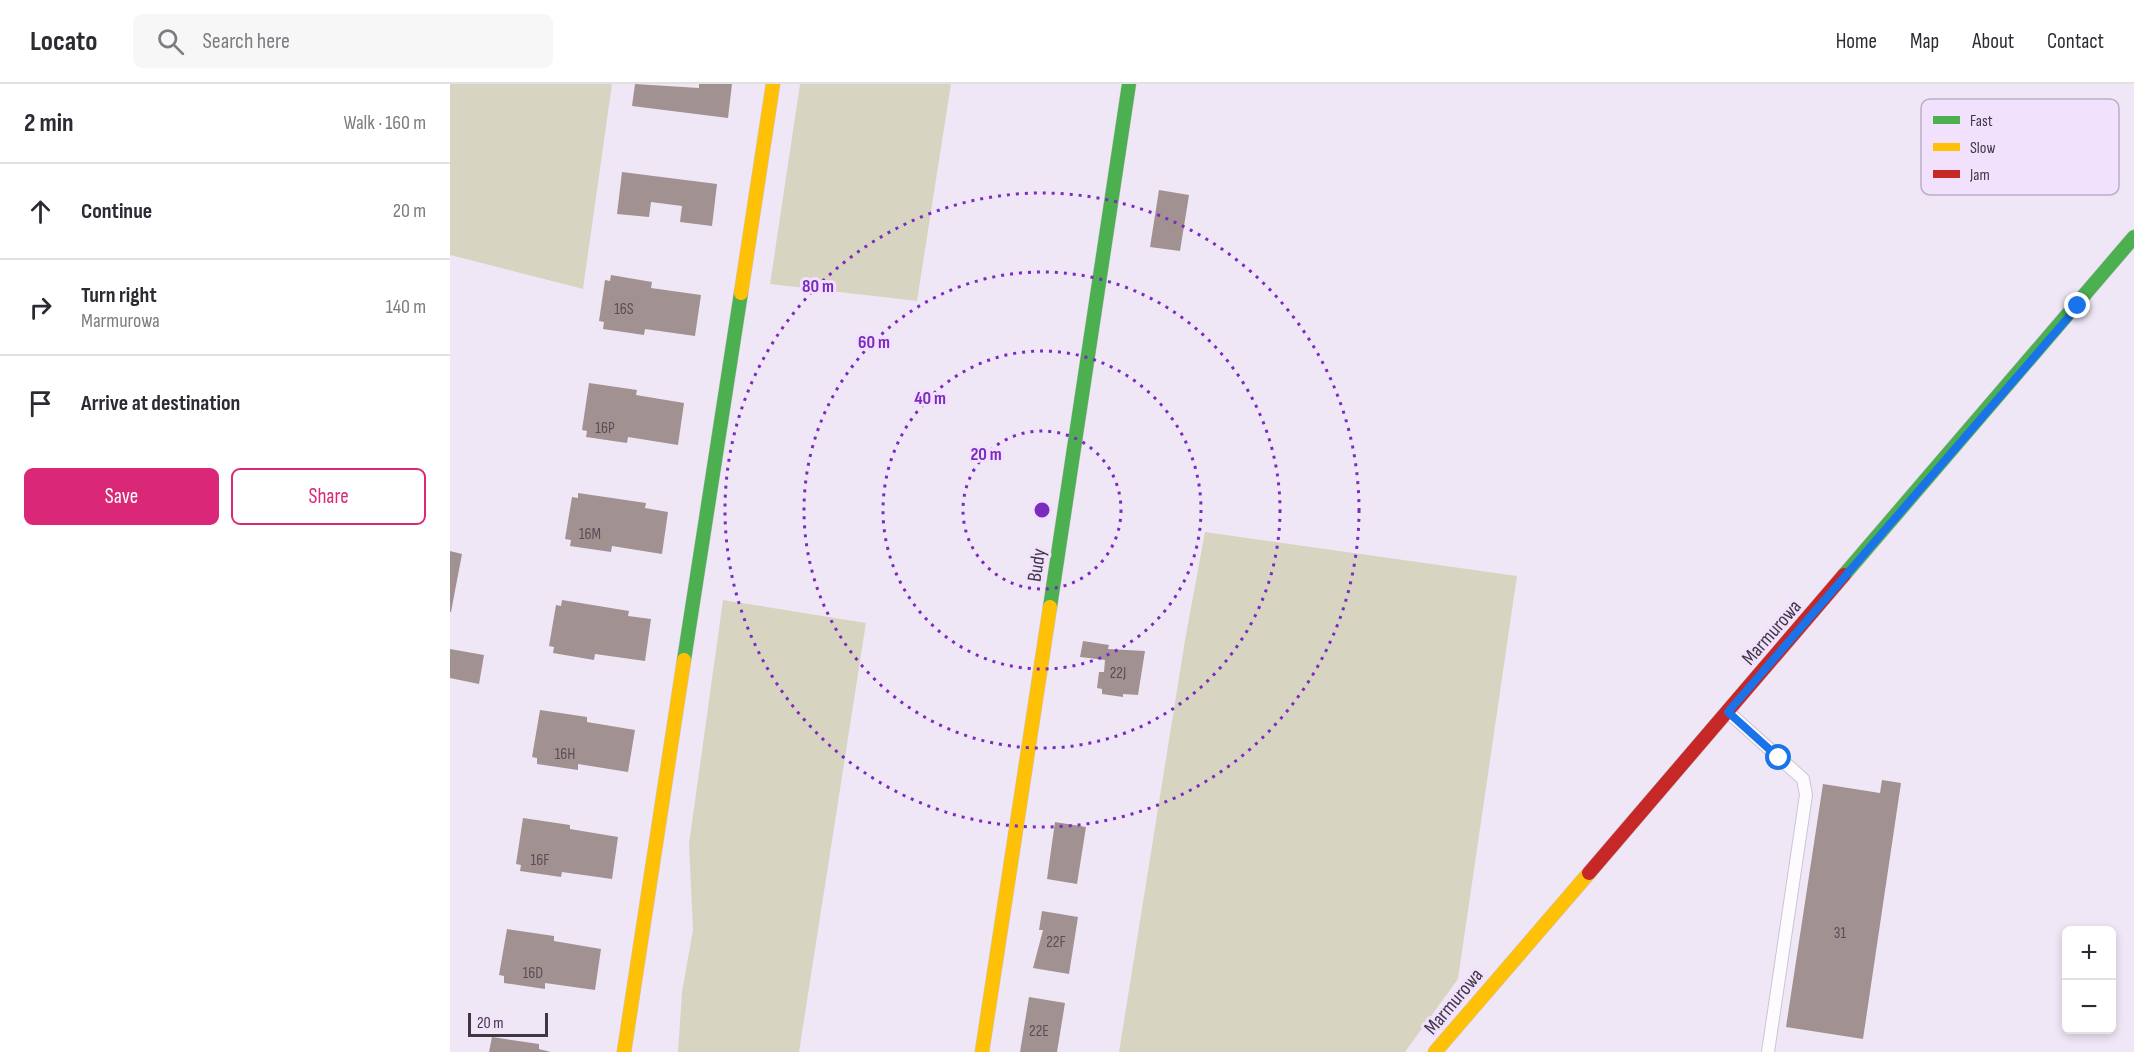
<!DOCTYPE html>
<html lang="en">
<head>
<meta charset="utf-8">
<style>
	body { margin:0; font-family:"Sofia Sans Condensed",sans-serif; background:#f7f7f7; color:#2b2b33 }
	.controls { position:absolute; right:18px; bottom:18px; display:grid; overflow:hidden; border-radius:9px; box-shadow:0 3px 9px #0003 }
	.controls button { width:54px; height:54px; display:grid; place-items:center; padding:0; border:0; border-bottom:2px solid #e1e1e2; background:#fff; color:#2b2b33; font:30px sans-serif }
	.scale { position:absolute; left:18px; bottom:15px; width:80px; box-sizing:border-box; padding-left:6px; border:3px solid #3f3744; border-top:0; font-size:16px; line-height:21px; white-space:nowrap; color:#3f3744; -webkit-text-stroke:4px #f1e1fc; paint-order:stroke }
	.stop { position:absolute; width:18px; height:18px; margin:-14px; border:4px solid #1a73e8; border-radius:50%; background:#fff }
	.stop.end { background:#1a73e8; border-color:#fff; box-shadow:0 2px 6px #0008 }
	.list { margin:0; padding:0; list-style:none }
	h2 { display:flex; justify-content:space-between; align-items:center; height:78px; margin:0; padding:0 24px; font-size:26px }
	h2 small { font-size:20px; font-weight:400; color:#7c7c81 }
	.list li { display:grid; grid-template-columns:39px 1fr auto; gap:18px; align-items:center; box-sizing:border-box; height:96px; padding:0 24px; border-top:2px solid #e1e1e2 }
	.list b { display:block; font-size:22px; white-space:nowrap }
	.list p { margin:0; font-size:20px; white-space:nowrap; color:#7c7c81 }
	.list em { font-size:20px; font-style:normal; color:#7c7c81 }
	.actions { display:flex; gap:12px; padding:18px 24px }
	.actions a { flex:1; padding:14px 0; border:2px solid #db2777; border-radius:9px; text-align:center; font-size:21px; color:#db2777 }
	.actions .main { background:#db2777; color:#fff }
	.icon { flex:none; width:33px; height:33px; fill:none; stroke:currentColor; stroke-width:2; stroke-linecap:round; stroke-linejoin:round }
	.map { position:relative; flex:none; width:1684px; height:968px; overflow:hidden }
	header { display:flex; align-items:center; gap:36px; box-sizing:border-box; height:84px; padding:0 30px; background:#fff; border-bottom:2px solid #e1e1e2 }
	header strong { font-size:28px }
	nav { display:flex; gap:33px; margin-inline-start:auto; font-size:21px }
	.search { width:420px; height:54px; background:#f7f7f7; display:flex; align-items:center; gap:15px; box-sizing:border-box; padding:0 21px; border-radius:9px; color:#7c7c81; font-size:22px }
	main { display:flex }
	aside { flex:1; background:#fff }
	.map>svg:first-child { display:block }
</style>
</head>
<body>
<header>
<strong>Locato</strong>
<div class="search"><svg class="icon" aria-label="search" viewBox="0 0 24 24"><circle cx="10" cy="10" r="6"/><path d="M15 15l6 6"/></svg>Search here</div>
<nav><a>Home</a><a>Map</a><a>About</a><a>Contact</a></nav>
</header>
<main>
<aside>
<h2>2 min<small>Walk · 160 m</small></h2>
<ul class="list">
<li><svg class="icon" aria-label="ahead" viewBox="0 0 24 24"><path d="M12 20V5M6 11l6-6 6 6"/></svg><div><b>Continue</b></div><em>20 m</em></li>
<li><svg class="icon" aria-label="right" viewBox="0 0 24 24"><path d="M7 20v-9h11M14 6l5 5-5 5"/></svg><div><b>Turn right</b><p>Marmurowa</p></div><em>140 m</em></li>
<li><svg class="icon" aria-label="arrive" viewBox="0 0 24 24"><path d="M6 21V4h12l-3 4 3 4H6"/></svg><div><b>Arrive at destination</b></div></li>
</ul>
<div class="actions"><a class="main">Save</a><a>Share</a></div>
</aside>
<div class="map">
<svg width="1684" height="968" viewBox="0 0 1684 968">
	<rect width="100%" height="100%" fill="#f0e7f6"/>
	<path fill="#d7d5c2" d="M0,0H162L133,205L0,171Z
		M350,0H501L467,217L320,200Z
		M755,448L1067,492L1008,895L955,968H669L735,556Z
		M273,516L416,539L349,968H228L232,908L243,846L239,760Z"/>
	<path fill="#a29191" d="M185,0L249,4V0H282L278,34L182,22Z
		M172,88L267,100L262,142L230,138L232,122L201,118L199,133L167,130Z
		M709,106L739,111L730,167L700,163Z
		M161,191L202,198L201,204L251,211L245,252L195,245L194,251L153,245L154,238L149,237L155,196L160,197Z
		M139,299L187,306L186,311L234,319L228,361L178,353L177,359L136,353L137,347L132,346Z
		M128,409L196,419L195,424L218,428L212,470L162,462L161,468L120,462L121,456L115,455L122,413L128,414Z
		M0,467L12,470L1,528H0Z
		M112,516L179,527L178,532L201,535L195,577L145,570L144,576L103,569L104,563L99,562L106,521L111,522Z
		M633,557L659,561L658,565L695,567L688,611L673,610V613L652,610V605L647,604L649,588H654L655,576L630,573Z
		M0,565L34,571L29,600L0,594Z
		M90,626L137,633V638L185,646L178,688L128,680V686L87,680V674L82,673Z
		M1432,696L1451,699L1413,955L1336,943L1373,700L1430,709Z
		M73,734L120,741V745L168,753L162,795L112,788L111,793L70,787L71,781L66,780Z
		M605,738L636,743L627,800L597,795Z
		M592,827L628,833L619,890L583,884L593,846H589Z
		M57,845L104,852V857L151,865L145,906L95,899V905L54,899V892L49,891Z
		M579,913L615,919L607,968H570Z
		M42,953L89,960V965L101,968H39Z"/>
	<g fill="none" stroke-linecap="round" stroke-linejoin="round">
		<defs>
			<path id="lane" d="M1278,628L1353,695L1356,711L1318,968"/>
			<path id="fast" d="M1394,491L1684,153
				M600,523L679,0
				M234,576L291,209"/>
			<path id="slow" d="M291,209L323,0
				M174,968L234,576
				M532,968L600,523
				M985,968L1139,789"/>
			<path id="jam" d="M1139,789L1394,491"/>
		</defs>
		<use href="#lane" stroke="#ccc4d1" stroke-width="14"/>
		<use href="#fast" stroke="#ccc4d1" stroke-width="15"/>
		<use href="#slow" stroke="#ccc4d1" stroke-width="15"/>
		<use href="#jam" stroke="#ccc4d1" stroke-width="15"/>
		<use href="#lane" stroke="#fdfbfe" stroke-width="12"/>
		<use href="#fast" stroke="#4caf50" stroke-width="14"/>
		<use href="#slow" stroke="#ffc107" stroke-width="14"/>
		<use href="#jam" stroke="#c62828" stroke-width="14"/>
	</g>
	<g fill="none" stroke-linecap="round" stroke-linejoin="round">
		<path stroke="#1a73e8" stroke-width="8" d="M1329,674L1278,628L1628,222"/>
	</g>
	<g fill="none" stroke="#7b2cbf" stroke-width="3" stroke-dasharray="3 6">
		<circle cx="592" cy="426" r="79"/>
		<circle cx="592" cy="426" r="159"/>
		<circle cx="592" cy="426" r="238"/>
		<circle cx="592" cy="426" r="317"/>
	</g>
	<g text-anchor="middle" stroke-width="6" stroke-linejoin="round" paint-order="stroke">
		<g font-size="16" fill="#584e57">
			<text x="174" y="230">16S</text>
			<text x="155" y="349">16P</text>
			<text x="140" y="455">16M</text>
			<text x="668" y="594">22J</text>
			<text x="115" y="675">16H</text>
			<text x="90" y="781">16F</text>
			<text x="1390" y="854">31</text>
			<text x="606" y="863">22F</text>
			<text x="83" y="894">16D</text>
			<text x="589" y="952">22E</text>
		</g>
		<g font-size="20" fill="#3f3744" stroke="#f1e1fc">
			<text transform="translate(586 481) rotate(-81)" y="7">Budy</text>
			<text transform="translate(1321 548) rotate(-49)" y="7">Marmurowa</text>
			<text transform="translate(1003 917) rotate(-50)" y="7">Marmurowa</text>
		</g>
	</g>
	<rect x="1471" y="15" width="198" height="96" rx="9" fill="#f1e1fc" stroke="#bcaec5" stroke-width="1.5"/>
	<rect x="1483" y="32" width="27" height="8" fill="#4caf50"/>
	<rect x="1483" y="59" width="27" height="8" fill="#ffc107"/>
	<rect x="1483" y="86" width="27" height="8" fill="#c62828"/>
	<g font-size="16" fill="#3f3744">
		<text x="1520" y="42">Fast</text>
		<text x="1520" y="69">Slow</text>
		<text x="1520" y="96">Jam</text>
	</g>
	<circle cx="592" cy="426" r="9" fill="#7b2cbf" stroke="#f1e1fc" stroke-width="3"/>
	<g font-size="18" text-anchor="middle" font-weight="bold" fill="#7b2cbf" stroke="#f1e1fc" stroke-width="6" stroke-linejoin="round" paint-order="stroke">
		<text x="368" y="208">80 m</text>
		<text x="424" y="264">60 m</text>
		<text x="480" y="320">40 m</text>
		<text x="536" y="376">20 m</text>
	</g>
</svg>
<div class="controls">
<button>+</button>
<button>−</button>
</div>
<div class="scale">20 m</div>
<div class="stop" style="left:1329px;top:674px"></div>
<div class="stop end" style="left:1628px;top:222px"></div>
</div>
</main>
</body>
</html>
